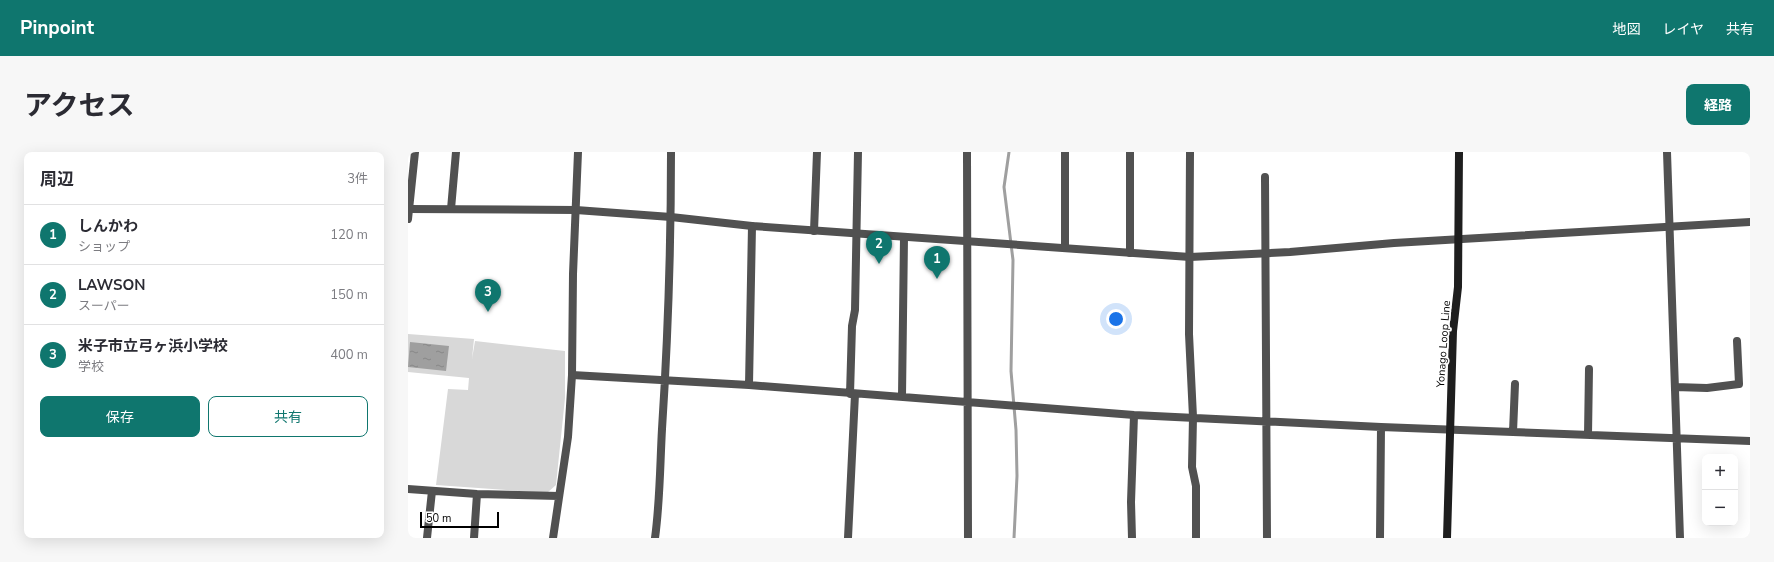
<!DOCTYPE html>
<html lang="ja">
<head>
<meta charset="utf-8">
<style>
	body { margin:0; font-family:"Nunito Sans","Noto Sans JP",sans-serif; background:#f7f7f7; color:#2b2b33 }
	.controls { position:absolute; right:12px; bottom:12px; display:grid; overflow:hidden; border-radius:8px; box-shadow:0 4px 16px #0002 }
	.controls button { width:36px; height:36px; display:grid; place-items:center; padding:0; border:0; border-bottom:1px solid #e1e1e2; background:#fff; color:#2b2b33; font:20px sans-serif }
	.scale { position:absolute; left:12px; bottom:10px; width:79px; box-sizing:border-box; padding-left:4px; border:2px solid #000; border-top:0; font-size:11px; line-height:14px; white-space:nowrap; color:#000; -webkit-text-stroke:3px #fff; paint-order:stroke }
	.you { position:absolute; left:708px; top:167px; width:14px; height:14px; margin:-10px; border:3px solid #fff; border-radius:50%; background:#1a73e8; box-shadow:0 0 0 6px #1a73e833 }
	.badge { display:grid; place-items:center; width:26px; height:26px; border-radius:50%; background:#0f766e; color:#fff; font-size:13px; font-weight:700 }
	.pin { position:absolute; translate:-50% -33px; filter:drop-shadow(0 1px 2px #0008) }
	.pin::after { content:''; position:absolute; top:21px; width:14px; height:12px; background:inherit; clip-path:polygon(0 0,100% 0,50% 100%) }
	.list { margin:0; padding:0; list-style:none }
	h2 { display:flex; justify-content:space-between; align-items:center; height:52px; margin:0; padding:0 16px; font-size:17px }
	h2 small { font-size:13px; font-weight:400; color:#7c7c81 }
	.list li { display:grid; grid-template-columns:26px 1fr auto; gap:12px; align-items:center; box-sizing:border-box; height:60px; padding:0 16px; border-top:1px solid #e1e1e2 }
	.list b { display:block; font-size:15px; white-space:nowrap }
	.list p { margin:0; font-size:13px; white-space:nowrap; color:#7c7c81 }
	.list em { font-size:13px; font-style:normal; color:#7c7c81 }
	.actions { display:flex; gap:8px; padding:12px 16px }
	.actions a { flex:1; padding:9px 0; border:1px solid #0f766e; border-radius:8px; text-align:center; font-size:14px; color:#0f766e }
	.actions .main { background:#0f766e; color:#fff }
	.map { position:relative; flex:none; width:1342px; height:386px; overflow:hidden; border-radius:8px }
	header { display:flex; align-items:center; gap:24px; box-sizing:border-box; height:56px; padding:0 20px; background:#0f766e; color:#fff }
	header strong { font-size:19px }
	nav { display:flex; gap:22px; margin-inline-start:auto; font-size:14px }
	.intro { display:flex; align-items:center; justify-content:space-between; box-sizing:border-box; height:96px; padding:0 24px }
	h1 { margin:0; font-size:28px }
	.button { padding:10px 18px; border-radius:8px; background:#0f766e; color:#fff; font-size:14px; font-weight:700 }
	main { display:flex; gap:24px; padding:0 24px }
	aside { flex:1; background:#fff; border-radius:8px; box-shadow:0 4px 16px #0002 }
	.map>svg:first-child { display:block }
</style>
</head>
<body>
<header>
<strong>Pinpoint</strong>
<nav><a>地図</a><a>レイヤ</a><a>共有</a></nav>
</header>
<div class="intro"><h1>アクセス</h1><a class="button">経路</a></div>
<main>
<aside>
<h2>周辺<small>3件</small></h2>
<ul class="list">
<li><span class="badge">1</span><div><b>しんかわ</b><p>ショップ</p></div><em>120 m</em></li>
<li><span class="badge">2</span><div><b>LAWSON</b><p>スーパー</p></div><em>150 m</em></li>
<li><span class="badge">3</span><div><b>米子市立弓ヶ浜小学校</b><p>学校</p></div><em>400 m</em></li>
</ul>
<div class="actions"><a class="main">保存</a><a>共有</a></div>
</aside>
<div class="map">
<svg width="1342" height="386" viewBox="0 0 1342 386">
	<defs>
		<pattern id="water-ripples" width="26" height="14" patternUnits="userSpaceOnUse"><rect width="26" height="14" fill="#9f9f9f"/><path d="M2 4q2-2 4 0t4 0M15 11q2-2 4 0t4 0" fill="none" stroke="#878787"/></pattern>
	</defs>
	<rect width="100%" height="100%" fill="#fff"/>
	<path fill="#d8d8d8" d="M0,182L66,187L64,207L67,189L157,199V246L148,333L139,341L28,333L40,237L60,238L61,226L0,220Z"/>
	<path fill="url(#water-ripples)" d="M2,190L41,194L38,219L0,215Z"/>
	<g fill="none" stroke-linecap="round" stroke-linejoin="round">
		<path stroke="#9f9f9f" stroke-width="3" d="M601,0L596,35L605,108L603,219L608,278L609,324L606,386"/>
		<path stroke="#515151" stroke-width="8" d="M559,0L560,386
			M782,0L781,182L785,265L784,315L788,334V386
			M1259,0L1272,386
			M857,25L859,386
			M43,57L48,0
			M0,67L7,0
			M406,79L409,0
			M657,96V0
			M722,101V0
			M164,223L341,233L726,263L973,275L1342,289
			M341,233L344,74
			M1267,235L1299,236L1331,232L1329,189
			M442,242L444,174L447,158L450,0
			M494,245L496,85
			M1105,280L1107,232
			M1180,283L1181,217
			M0,337L69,342L151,344
			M19,386L24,339
			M66,386L69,342
			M145,386L160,285L164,223L165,122L170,0
			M247,386C252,350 252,313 254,277C260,185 263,92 263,0
			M440,386L447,242
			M724,386L723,350L726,263
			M972,386L973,275"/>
		<path stroke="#515151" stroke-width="8" d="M0,57L168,58L263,65L344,74L782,105L882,100L986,91L1342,70"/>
		<path stroke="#1e1e1e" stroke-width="8" d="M1039,386L1045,179L1050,135L1051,0"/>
	</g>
	<g text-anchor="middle" stroke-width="3.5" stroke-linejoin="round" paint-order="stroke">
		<g font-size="11" fill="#000" stroke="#fff">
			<text transform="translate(1035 192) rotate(-86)" y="4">Yonago Loop Line</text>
		</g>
	</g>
</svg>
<div class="controls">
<button>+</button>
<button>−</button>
</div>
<div class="scale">50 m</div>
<div class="you"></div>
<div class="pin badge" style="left:529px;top:127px">1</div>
<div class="pin badge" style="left:471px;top:112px">2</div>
<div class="pin badge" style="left:80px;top:160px">3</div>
</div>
</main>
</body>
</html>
